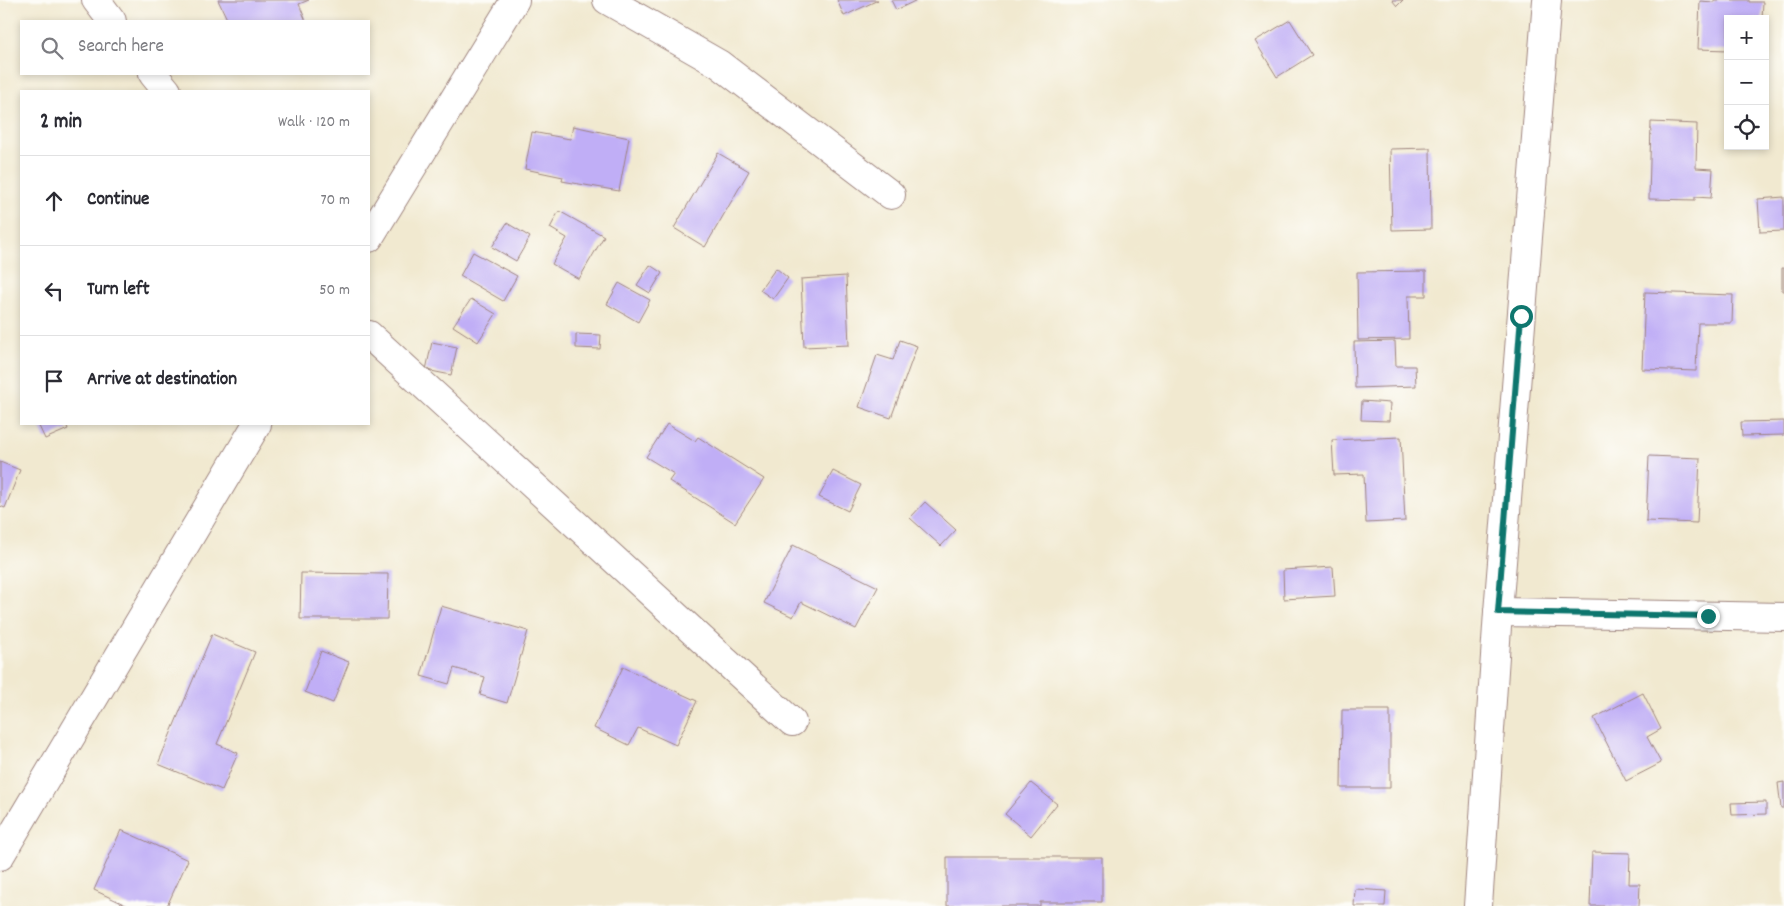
<!DOCTYPE html>
<html lang="en">
<head>
<meta charset="utf-8">
<style>
	body { margin:0; font-family:Dekko,sans-serif; background:#f7f7f7; color:#2b2b33 }
	.controls { position:absolute; right:15px; top:15px; display:grid; overflow:hidden; border-radius:0px; box-shadow:0 2px 8px #0003 }
	.controls button { width:45px; height:45px; display:grid; place-items:center; padding:0; border:0; border-bottom:1px solid #e1e1e2; background:#fff; color:#2b2b33; font:25px sans-serif }
	.stop { position:absolute; width:15px; height:15px; margin:-11px; border:4px solid #0f766e; border-radius:50%; background:#fff }
	.stop.end { background:#0f766e; border-color:#fff; box-shadow:0 1px 5px #0008 }
	.list { margin:0; padding:0; list-style:none }
	h2 { display:flex; justify-content:space-between; align-items:center; height:65px; margin:0; padding:0 20px; font-size:21px }
	h2 small { font-size:16px; font-weight:400; color:#7c7c81 }
	.list li { display:grid; grid-template-columns:32px 1fr auto; gap:15px; align-items:center; box-sizing:border-box; height:90px; padding:0 20px; border-top:1px solid #e1e1e2 }
	.list b { display:block; font-size:19px; white-space:nowrap }
	.list em { font-size:16px; font-style:normal; color:#7c7c81 }
	.icon { flex:none; width:28px; height:28px; fill:none; stroke:currentColor; stroke-width:2; stroke-linecap:round; stroke-linejoin:round }
	.map { position:relative; flex:none; width:1784px; height:906px; overflow:hidden }
	.search { position:absolute; background:#fff; box-shadow:0 2px 8px #0003; left:20px; top:20px; width:350px; height:55px; display:flex; align-items:center; gap:12px; box-sizing:border-box; padding:0 18px; border-radius:0px; color:#7c7c81; font-size:19px }
	.panel { position:absolute; background:#fff; box-shadow:0 2px 8px #0003; left:20px; top:90px; width:350px; height:335px; border-radius:0px }
	.map>svg:first-child { display:block }
</style>
</head>
<body>
<div class="map">
<svg width="1784" height="906" viewBox="0 0 1784 906">
	<rect width="100%" height="100%" fill="#fdfcf7"/>
	<filter id="ink" filterUnits="userSpaceOnUse"><feTurbulence type="fractalNoise" baseFrequency=".02" numOctaves="2"/><feDisplacementMap in="SourceGraphic" scale="10" xChannelSelector="R" yChannelSelector="G"/><feConvolveMatrix kernelMatrix="1 2 1 2 8 2 1 2 1" color-interpolation-filters="sRGB"/></filter>
	<filter id="wash" filterUnits="userSpaceOnUse"><feTurbulence type="fractalNoise" baseFrequency=".0096" numOctaves="4" result="noise"/><feDisplacementMap in="SourceGraphic" scale="20" xChannelSelector="R" yChannelSelector="G"/><feGaussianBlur stdDeviation="1.12" result="paint"/><feColorMatrix in="noise" values="0 0 0 0 0 0 0 0 0 0 0 0 0 0 0 0 0 1.4 0 .05"/><feComposite in="paint" operator="in"/></filter>
	<g filter="url(#wash)">
		<rect width="100%" height="100%" fill="#f1e9d0"/>
		<g id="blocks">
			<path fill="#c0aef6" d="M218,0H309L299,4L306,21H266L265,19L261,21H228Z
				M837,0H878L844,16Z
				M891,0H917L896,10Z
				M1392,0H1403L1397,6Z
				M1714,0H1749V2H1763L1762,19H1728V50L1698,49L1700,1L1714,2Z
				M1290,20L1312,55L1277,77L1255,41Z
				M1651,122L1697,124L1696,168L1713,169L1711,198L1695,197V200L1649,199Z
				M573,126L629,138L619,191L562,181L563,177L525,169L532,132L570,139Z
				M1430,148L1431,229L1392,230L1390,149Z
				M718,153L749,171L705,247L674,228Z
				M1784,197V231L1760,232L1758,199Z
				M559,211L604,236L579,279L552,264L567,238L550,228Z
				M507,223L530,237L516,261L492,247Z
				M473,252L517,276L503,301L460,276Z
				M650,265L662,273L650,293L637,285Z
				M776,268L788,278L773,299L760,290Z
				M1782,268H1784V291H1782Z
				M1426,271V296H1408L1409,339L1358,340L1357,272Z
				M846,276L849,345L804,347L801,279Z
				M619,283L650,300L638,322L607,304Z
				M1645,292L1733,295L1732,323H1698L1696,371L1642,369Z
				M471,299L496,314L478,342L453,326Z
				M576,334L601,335L600,349L576,348Z
				M900,340L917,346L891,418L859,407L877,355L893,360Z
				M1395,341L1396,366H1415L1416,386L1355,388L1354,342Z
				M432,342L457,347L451,375L426,370Z
				M1362,401L1390,403L1389,421L1361,420Z
				M1784,421V435L1742,436L1741,422Z
				M38,424H66L68,429L45,439Z
				M667,424L695,441L698,437L764,479L735,523L669,481L674,474L646,457Z
				M1401,437L1405,521L1366,523L1364,474L1334,475L1332,440Z
				M1649,456L1700,458L1697,523L1646,521Z
				M0,462L20,470L5,508L0,506Z
				M833,471L861,485L848,511L819,497Z
				M925,502L956,530L941,546L910,518Z
				M793,545L878,587L856,629L801,602L793,617L764,603Z
				M1333,567L1335,596L1284,599L1283,570Z
				M301,573L388,574L387,619H300Z
				M441,606L528,631L507,703L480,695L485,677L454,668L449,684L421,676Z
				M212,634L255,652L217,744L238,753L222,790L158,764Z
				M321,651L349,662L333,703L305,692Z
				M623,667L697,701L676,745L638,728L629,745L594,728Z
				M1643,693L1661,729L1647,737L1661,763L1626,781L1594,718Z
				M1342,710H1390V788H1341Z
				M1784,782V808H1781L1778,783Z
				M1031,783L1057,804L1031,836L1005,814Z
				M1766,802V814L1732,815L1731,803Z
				M121,830L188,860L167,906H128L94,890Z
				M1592,852L1630,853L1629,884H1640L1639,906H1590Z
				M947,857H1102V902H1040V906H947Z
				M1355,889L1386,891L1385,906H1354Z"/>
		</g>
	</g>
	<g filter="url(#ink)">
		<use href="#blocks" fill-opacity="0" stroke="#9e847e" stroke-width="1"/>
		<g fill="none" stroke-linecap="round" stroke-linejoin="round">
			<defs>
				<path id="minor" d="M96,0L112,21
					M607,0L719,64L891,195
					M153,74L167,91
					M369,238L515,0
					M369,335L792,722
					M1498,612L1784,617
					M0,856L257,424"/>
				<path id="tertiary" d="M1478,906L1498,612L1547,0"/>
			</defs>
			<use href="#minor" stroke="#9e847e" stroke-width="30"/>
			<use href="#tertiary" stroke="#9e847e" stroke-width="30"/>
			<use href="#minor" stroke="#fff" stroke-width="28"/>
			<use href="#tertiary" stroke="#fff" stroke-width="28"/>
		</g>
	</g>
	<g fill="none" stroke-linecap="round" stroke-linejoin="round" filter="url(#ink)">
		<path stroke="#0f766e" stroke-width="6" d="M1521,316L1498,612L1708,616"/>
	</g>
</svg>
<div class="controls">
<button>+</button>
<button>−</button>
<button><svg class="icon" aria-label="locate" viewBox="0 0 24 24"><circle cx="12" cy="12" r="6"/><path d="M12 2v4M12 18v4M2 12h4M18 12h4"/></svg></button>
</div>
<div class="stop" style="left:1521px;top:316px"></div>
<div class="stop end" style="left:1708px;top:616px"></div>
<div class="search"><svg class="icon" aria-label="search" viewBox="0 0 24 24"><circle cx="10" cy="10" r="6"/><path d="M15 15l6 6"/></svg>Search here</div>
<section class="panel">
<h2>2 min<small>Walk · 120 m</small></h2>
<ul class="list">
<li><svg class="icon" aria-label="ahead" viewBox="0 0 24 24"><path d="M12 20V5M6 11l6-6 6 6"/></svg><div><b>Continue</b></div><em>70 m</em></li>
<li><svg class="icon" aria-label="left" viewBox="0 0 24 24"><path d="M17 20v-9H6M10 6l-5 5 5 5"/></svg><div><b>Turn left</b></div><em>50 m</em></li>
<li><svg class="icon" aria-label="arrive" viewBox="0 0 24 24"><path d="M6 21V4h12l-3 4 3 4H6"/></svg><div><b>Arrive at destination</b></div></li>
</ul>
</section>
</div>
</body>
</html>
